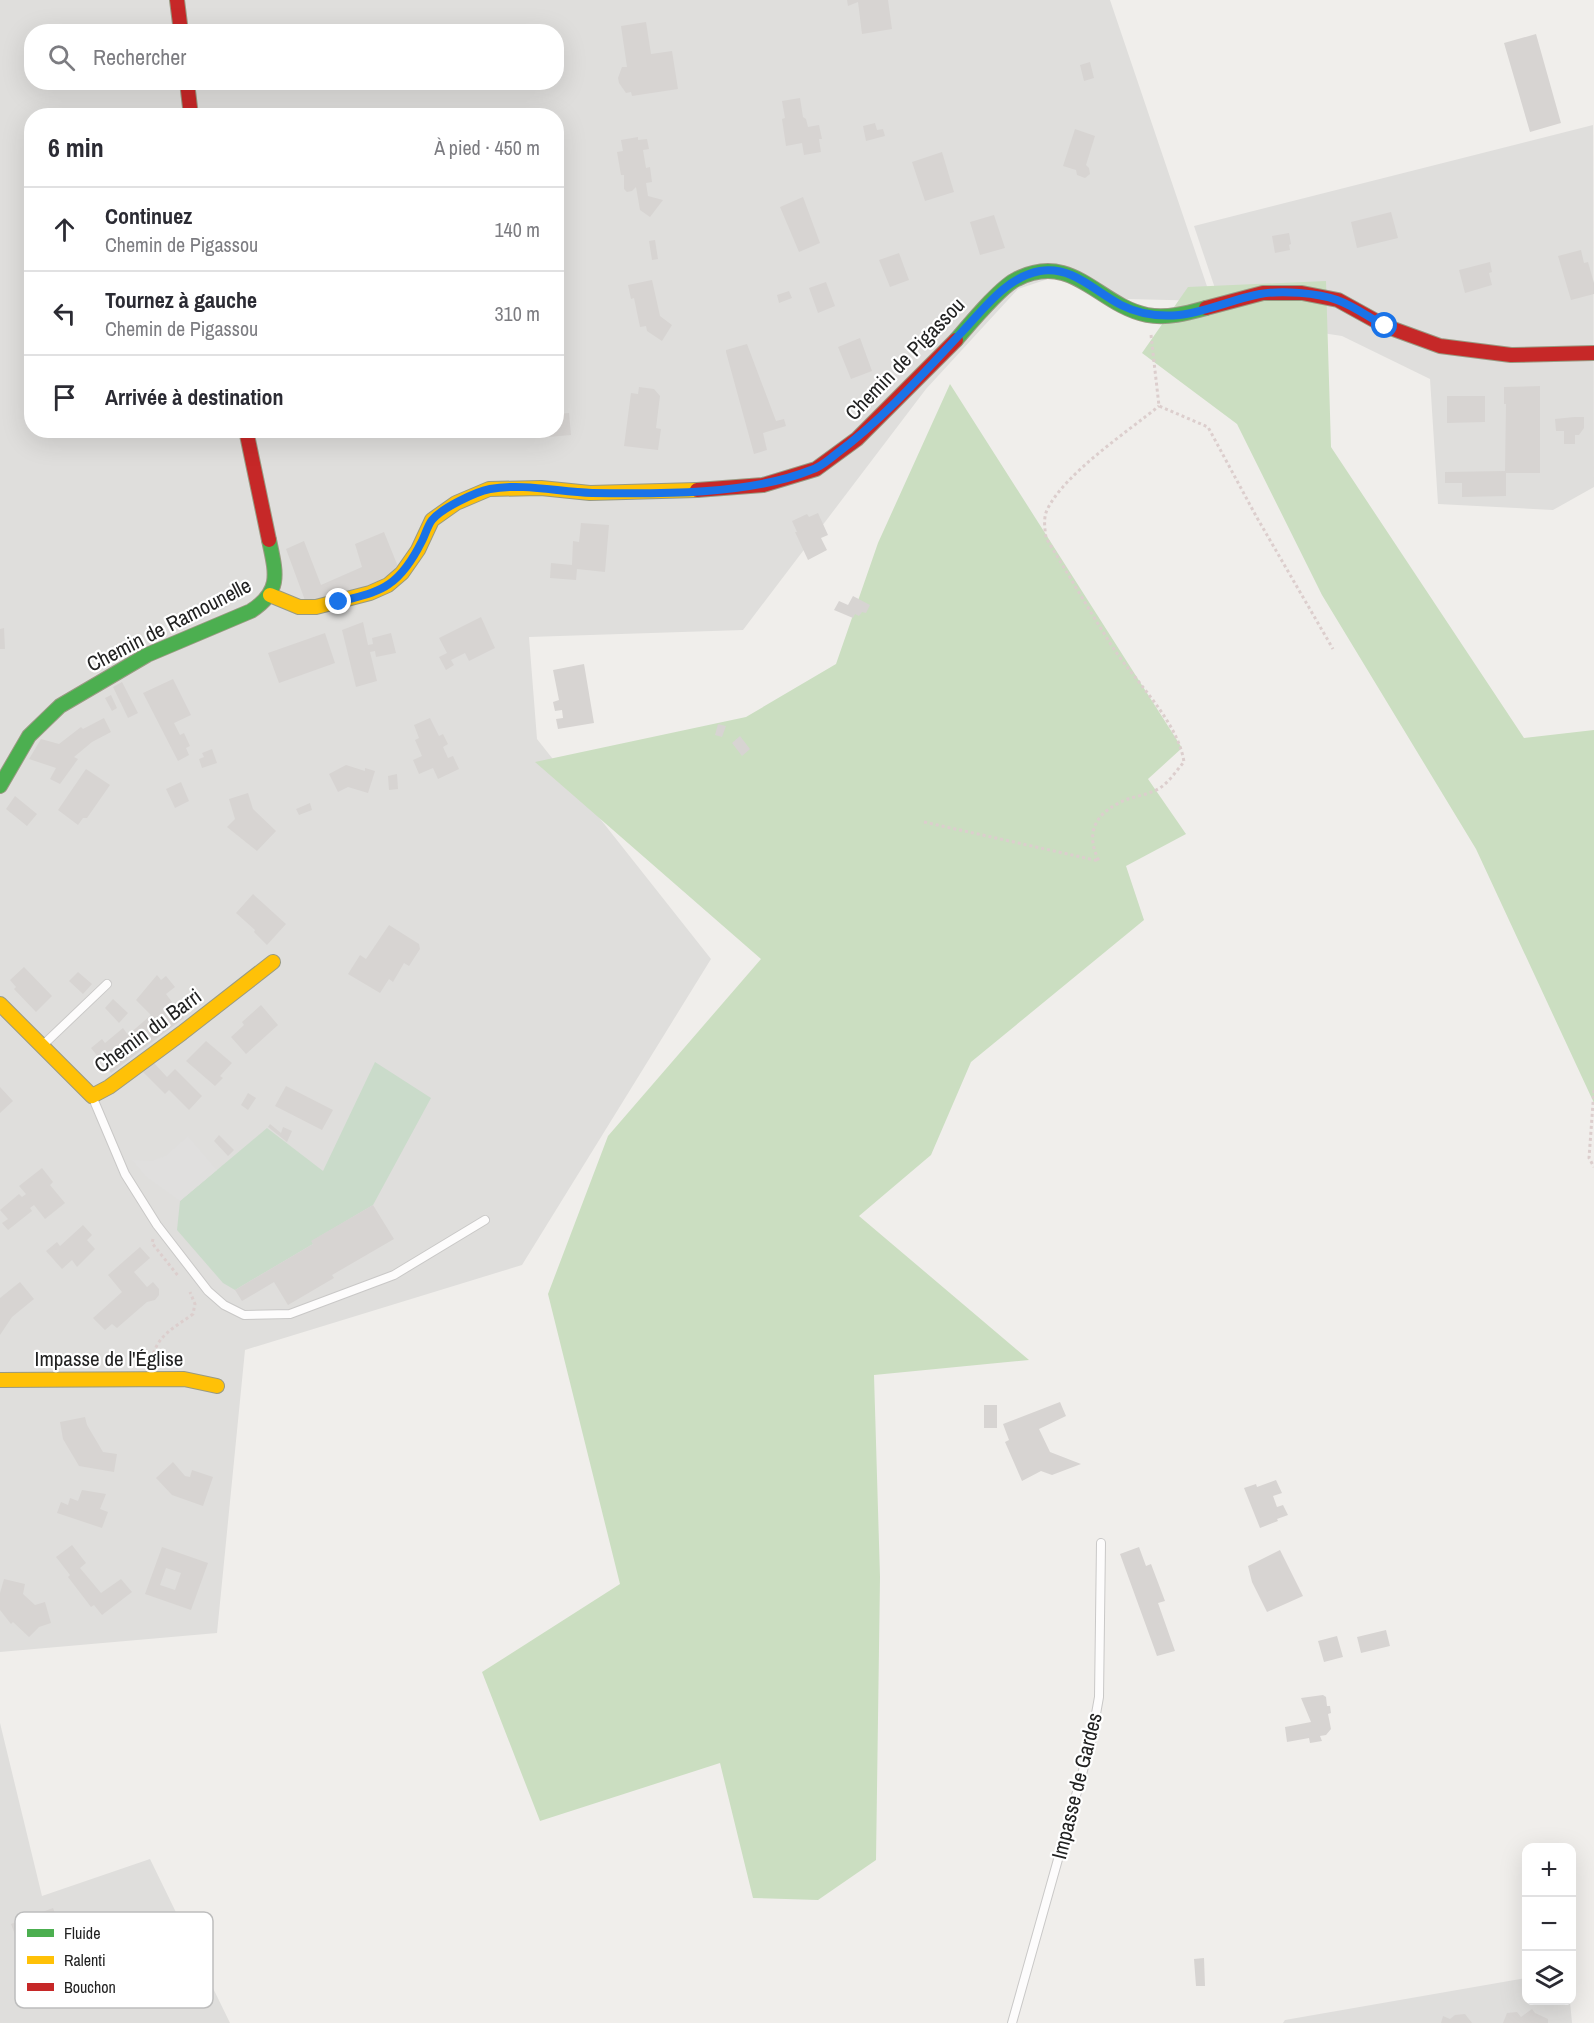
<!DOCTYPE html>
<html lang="fr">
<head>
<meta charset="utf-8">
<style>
	body { margin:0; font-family:"Archivo Narrow",sans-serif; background:#f2f2f3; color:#2b2b33 }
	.controls { position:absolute; right:18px; bottom:18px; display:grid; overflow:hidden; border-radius:12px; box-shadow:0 6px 24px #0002 }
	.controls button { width:54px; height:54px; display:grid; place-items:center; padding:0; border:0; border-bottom:2px solid #e1e1e2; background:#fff; color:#2b2b33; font:30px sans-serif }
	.stop { position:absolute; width:18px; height:18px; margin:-14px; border:4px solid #1a73e8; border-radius:50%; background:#fff }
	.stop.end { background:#1a73e8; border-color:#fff; box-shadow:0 2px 6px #0008 }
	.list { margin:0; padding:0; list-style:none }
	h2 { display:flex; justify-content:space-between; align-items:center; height:78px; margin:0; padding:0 24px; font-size:26px }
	h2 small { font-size:20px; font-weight:400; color:#7c7c81 }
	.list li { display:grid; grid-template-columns:39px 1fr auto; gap:18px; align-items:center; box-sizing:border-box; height:84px; padding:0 24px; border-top:2px solid #e1e1e2 }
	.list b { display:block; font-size:22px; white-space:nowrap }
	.list p { margin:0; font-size:20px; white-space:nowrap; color:#7c7c81 }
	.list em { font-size:20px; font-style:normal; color:#7c7c81 }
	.icon { flex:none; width:33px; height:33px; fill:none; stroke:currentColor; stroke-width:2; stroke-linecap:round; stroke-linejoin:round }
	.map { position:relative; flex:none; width:1594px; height:2023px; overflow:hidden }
	.search { position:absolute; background:#fff; box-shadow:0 6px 24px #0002; left:24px; top:24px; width:540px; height:66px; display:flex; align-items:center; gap:15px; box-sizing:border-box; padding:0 21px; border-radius:24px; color:#7c7c81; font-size:22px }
	.panel { position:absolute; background:#fff; box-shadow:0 6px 24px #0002; left:24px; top:108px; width:540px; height:330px; border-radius:24px }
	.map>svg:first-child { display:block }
</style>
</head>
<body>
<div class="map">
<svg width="1594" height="2023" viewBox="0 0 1594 2023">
	<rect width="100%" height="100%" fill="#f0eeeb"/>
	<path fill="#dfdedc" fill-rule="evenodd" d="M0,0H1110L1212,301L1126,299L1051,278L1018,289L926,389L743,630L529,637L537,739L711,959L522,1265L245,1350L217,1633L0,1652ZM32,32H556V82H32ZM32,116H556V430H32Z
		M1593,125L1594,487L1553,510L1438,504L1430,379L1342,336L1225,318L1194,226Z
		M0,1723L42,1896L150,1859L230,2023H0Z
		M1526,1978V2000L1570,2001L1572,2023H1283L1285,2020Z"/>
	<path fill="#cbdec1" d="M1326,281L1331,447L1524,738L1594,730V1103L1476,849L1322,595L1237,424L1142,353L1188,287Z
		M950,384L1182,748L1148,779L1186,834L1126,866L1144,920L971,1062L931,1155L859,1216L1029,1360L874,1375L880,1577L876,1860L818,1900L753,1898L720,1763L540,1821L482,1672L620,1584L548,1294L608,1136L761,959L535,762L746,717L836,664L878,543Z"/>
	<path fill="#cadbca" d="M375,1062L431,1098L373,1205L312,1241L313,1244L235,1290L223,1283L177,1230L180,1201L267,1128L323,1171Z"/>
	<path fill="#e0dfde" d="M188,1136L217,1170L180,1201L145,1176L132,1160L152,1161L165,1156Z"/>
	<path fill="#d7d4d2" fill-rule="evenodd" d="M847,0H888L892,29L862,34L858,2L848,6Z
		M646,22L651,54L672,51L678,89L632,96L631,92L626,93L619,83L618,78L622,67H627L621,26Z
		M1536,34L1561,123L1530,132L1504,43Z
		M1090,62L1094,78L1084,81L1080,65Z
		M800,98L803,117L806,119L808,127L819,125L822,139H819L821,152L804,155L802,143L786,146L782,119L785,118L782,101Z
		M875,123L877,130L883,129L885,136L866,141L863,126Z
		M1075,129L1095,136L1086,165L1089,168L1090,174L1085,178L1077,175L1076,170L1063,166Z
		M638,137V140L647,139L649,149L643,150L646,168L650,167L652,182L646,183L648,196L663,200L650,217L640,210L636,187L632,191L627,192L624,189V175H621L617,152L623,151L621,140Z
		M942,152L954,192L925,201L912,162Z
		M803,197L820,243L799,252L780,207Z
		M1391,212L1398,238L1357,248L1351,222Z
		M994,215L1005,248L980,255L970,222Z
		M1289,233L1291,244L1289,245L1290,250L1275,253L1272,236Z
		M655,240L658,259L652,260L649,241Z
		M1581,250L1584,263L1588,262L1594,283V294L1571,300L1558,256Z
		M899,253L909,280L890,287L879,260Z
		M1490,262L1492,272L1489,273L1492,285L1465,293L1459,270Z
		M652,280L660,316L672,325L662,341L647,331L646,326L640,327L634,298L631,299L628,285Z
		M826,282L835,306L818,313L809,288Z
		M789,291L792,298L779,303L777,295Z
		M860,338L872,371L851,379L838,347Z
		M747,344L776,421L784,419L786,426L763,433L767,450L754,454L726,352V350Z
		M1540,386V473H1506V496L1462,497V483H1445V472L1505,471L1506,404H1504V387Z
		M639,387L654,389L660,396L656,428L661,429L658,450L624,446L631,393L638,394Z
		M1447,396H1485V422L1447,423Z
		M569,413L571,435L537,438V430H556V414Z
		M1574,417H1584V428L1579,435H1575V444H1564V431H1556L1555,419Z
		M818,513L828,535L821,538L827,550L808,560L795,532H797L792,521L807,514L809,517Z
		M581,523L609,525L605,572L577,569L576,580L550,578L551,563L572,565L573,541L579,542Z
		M384,532L399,569L367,587L306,603L286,549L304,541L321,585L362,567L355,544Z
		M853,596L870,605L866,613L862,612L859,616L855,614L853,618L834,610L839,601L848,605Z
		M481,617L495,648L469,661L465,653L451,660L454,665L446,670L439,657L447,653L439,638Z
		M363,622L368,645L373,644L372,638L391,633L396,653L376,657L375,651L370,652L377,681L356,687L342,630Z
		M4,628L5,649H0V629Z
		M325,633L335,663L279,683L268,653Z
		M584,664L594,723L558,729L556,719L563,718L562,710L555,711L553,702L559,700L553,670Z
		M173,679L191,715L174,723L180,735L184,733L190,746L186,748L189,755L178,761L143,693Z
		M122,682L138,713L128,718L113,687Z
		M111,695L117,708L112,711L105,698Z
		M104,718L111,732L92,742L74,757L78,759L60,784L50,779L56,768L29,759L41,739L59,744L81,727L83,729Z
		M430,718L439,736L443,734L448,744L443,747L448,758L453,756L459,769L438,779L433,768L419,774L413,760L422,756L415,740L419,738L414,725Z
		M718,724L726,726L722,737L715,735Z
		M740,736L750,749L742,756L732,743Z
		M212,749L217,763L202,768L199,759L204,757L202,753Z
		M346,765L365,771V768L375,771L368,793L348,787L338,792L329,774Z
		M86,769L110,785L87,818H83L78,825L58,810Z
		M397,774L398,789L389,790L388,776Z
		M181,782L189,801L175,808L166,789Z
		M248,793L253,809L276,831L257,851L227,827L235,819L229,799Z
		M15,796L37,814L27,826L6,809Z
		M310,803L312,810L299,815L296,809Z
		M253,894L286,924L267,945L254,932L255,930L236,913Z
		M389,925L419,944L420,949L409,966L404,963L393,982L389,979L380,993L348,974L360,955L366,959Z
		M24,967L52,996L36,1012L14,989L16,987L10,980Z
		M78,972L92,984L83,994L69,981Z
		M157,975L161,980L166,976L175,987L166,994L184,1018L111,1073L91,1048L102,1039L105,1043L123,1028L128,1035L151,1015L136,1000Z
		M113,999L128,1013L119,1023L105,1008Z
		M261,1005L278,1025L246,1054L231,1037L244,1025L242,1022Z
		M206,1041L232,1063L220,1076L223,1078L215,1086L186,1061Z
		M154,1063L167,1077L175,1069L202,1096L189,1110L169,1090L165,1094L143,1072Z
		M286,1086L333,1110L322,1130L275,1106Z
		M0,1087L13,1101L0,1113Z
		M248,1093L256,1098L248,1110L241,1105Z
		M270,1124L281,1133L283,1127L292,1131L287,1142L268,1127Z
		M219,1135L234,1150L228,1156L214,1141Z
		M42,1168L53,1182L50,1185L65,1203L45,1219L34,1205L30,1208L32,1211L8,1230L2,1223L8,1219L0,1210L19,1194L22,1197L26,1194L19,1186Z
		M373,1205L394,1239L332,1275L334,1278L288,1305L274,1282L242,1301L235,1290L313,1244L311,1241Z
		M83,1225L92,1235L87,1240L95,1249L77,1267L72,1260L62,1269L46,1251L57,1242L60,1246Z
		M140,1247L150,1258L134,1272L147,1287L153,1282L159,1289V1295L155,1300L147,1302L117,1328L112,1324L105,1330L93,1318L122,1292L108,1275Z
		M20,1282L34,1299L12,1317L0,1335V1298Z
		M1060,1402L1066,1416L1039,1429L1050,1452L1081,1464L1052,1475L1041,1471L1022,1481L1005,1442L1009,1440L1003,1424Z
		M984,1405H997V1428H984Z
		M85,1417L87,1425L103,1452L117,1454L114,1472L79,1466L63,1439L60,1422Z
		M173,1462L185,1476L190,1477L192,1470L213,1477L203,1506L172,1495L156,1478Z
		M1276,1480L1282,1493L1273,1496L1277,1507L1283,1505L1288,1515L1277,1519L1278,1521L1260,1528L1244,1488L1256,1484L1257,1487Z
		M82,1490L106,1494L100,1509L108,1512L102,1528L57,1513L61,1502L68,1505L70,1498L78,1501Z
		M72,1545L86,1563L80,1568L101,1593L121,1579L132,1592L102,1615L94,1605L91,1607L68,1577L70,1575L56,1557Z
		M162,1547L208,1563L191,1610L145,1594ZM166,1568L181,1573L175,1590L160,1585Z
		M1139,1547L1146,1566L1151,1564L1165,1601L1158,1603L1175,1651L1157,1656L1120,1554Z
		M1280,1550L1303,1596L1267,1612L1252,1582L1248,1566Z
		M4,1579L25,1584L23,1594L35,1605L45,1602L51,1623L39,1627L29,1637L13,1622L11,1624L0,1610V1593Z
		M1386,1630L1390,1646L1361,1653L1357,1637Z
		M1337,1636L1343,1657L1324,1662L1318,1641Z
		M1323,1695L1326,1697L1327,1706H1330L1331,1713L1328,1714L1331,1729L1326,1735L1320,1736L1322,1741L1310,1743L1309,1738L1287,1742L1285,1727L1311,1722L1301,1698Z
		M53,1908L61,1930L19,1945L11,1924Z
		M1204,1958L1205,1986H1196L1194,1959Z
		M1532,2009L1535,2013L1548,2019V2023H1503L1507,2013L1517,2012L1521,2017Z
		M1465,2014L1472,2023H1441L1443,2016L1450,2019L1455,2015Z"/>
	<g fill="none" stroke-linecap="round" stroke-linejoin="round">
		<defs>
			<path id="lane" d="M42,1046L107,984
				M92,1096L125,1174L157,1225L208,1291L224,1305L244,1315L290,1314L394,1275L485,1220
				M1012,2023L1091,1742L1099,1697L1101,1543"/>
			<path id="fast" d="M956,340C969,325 1001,286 1017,279C1073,251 1098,305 1147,315C1167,319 1188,313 1206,308
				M0,786L29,736L60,706L147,655L251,611C282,591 276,573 269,540"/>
			<path id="slow" d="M270,595L299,607H316L370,593L388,585L402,573L418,550L432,520L456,503L489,489L541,488L590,493L697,490
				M0,1004L92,1096L109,1087L182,1033L273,962
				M0,1380L184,1379L217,1386"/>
			<path id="jam" d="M177,0L181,32
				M187,82L191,116
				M1206,308L1263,293H1302L1338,300L1385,326L1440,346L1511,355L1594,353
				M246,430L269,540
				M697,490L763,485L816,469L857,439L956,340"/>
		</defs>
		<use href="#lane" stroke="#c9c8c7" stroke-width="10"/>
		<use href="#fast" stroke="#999a82" stroke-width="16"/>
		<use href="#slow" stroke="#999a82" stroke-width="16"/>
		<use href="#jam" stroke="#999a82" stroke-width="16"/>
		<path stroke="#dccecd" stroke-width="3" stroke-dasharray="3 3" stroke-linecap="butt" d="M1151,335L1159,406L1208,427L1256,516L1333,649
			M924,822L1099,861C1086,835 1093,816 1119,803C1129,797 1143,796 1154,791C1167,786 1175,772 1184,762C1178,722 1136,682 1114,649C1090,612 1069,575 1046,538C1045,529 1043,519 1047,510C1064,474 1127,432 1159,406
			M1594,1090L1589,1158L1594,1167
			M153,1239L152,1243L179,1277
			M152,1359C157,1335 174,1328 193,1314L195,1304L190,1292"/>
		<use href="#lane" stroke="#fdfcfc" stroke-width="8"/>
		<use href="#fast" stroke="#4caf50" stroke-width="14"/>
		<use href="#slow" stroke="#ffc107" stroke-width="14"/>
		<use href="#jam" stroke="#c62828" stroke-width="14"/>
	</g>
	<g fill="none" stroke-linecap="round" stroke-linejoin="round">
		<path stroke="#1a73e8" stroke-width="8" d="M339,602C355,597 375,594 389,584C404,574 414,557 422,541C425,535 428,525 432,520C442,508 475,492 490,489C523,483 559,492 592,493C659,494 749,495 811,470C821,467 828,460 836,454C882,420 922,375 961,333C983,310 1006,277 1040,271C1073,266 1094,291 1121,305C1139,314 1159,317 1179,315C1206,312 1233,299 1260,294C1281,290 1318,293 1337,300C1354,306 1370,318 1385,326"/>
	</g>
	<g text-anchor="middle" stroke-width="4.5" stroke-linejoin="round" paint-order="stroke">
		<g font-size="21" fill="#222" stroke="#fff">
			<text transform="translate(905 359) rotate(-46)" y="7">Chemin de Pigassou</text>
			<text transform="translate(169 625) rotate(-27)" y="7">Chemin de Ramounelle</text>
			<text transform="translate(148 1031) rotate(-36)" y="7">Chemin du Barri</text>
			<text x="109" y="1366">Impasse de l'Église</text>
			<text transform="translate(1077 1786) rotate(-76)" y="7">Impasse de Gardes</text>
		</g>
	</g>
	<rect x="15" y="1912" width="198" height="96" rx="9" fill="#fff" stroke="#bdbdbd" stroke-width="1.5"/>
	<rect x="27" y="1929" width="27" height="8" fill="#4caf50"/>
	<rect x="27" y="1956" width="27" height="8" fill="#ffc107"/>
	<rect x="27" y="1983" width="27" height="8" fill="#c62828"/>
	<g font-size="16" fill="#222">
		<text x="64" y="1939">Fluide</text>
		<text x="64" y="1966">Ralenti</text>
		<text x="64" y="1993">Bouchon</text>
	</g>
</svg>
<div class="controls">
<button>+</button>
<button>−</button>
<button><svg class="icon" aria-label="layers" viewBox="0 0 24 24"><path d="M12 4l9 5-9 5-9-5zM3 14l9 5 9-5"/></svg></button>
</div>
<div class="stop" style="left:1385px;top:326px"></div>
<div class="stop end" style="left:339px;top:602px"></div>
<div class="search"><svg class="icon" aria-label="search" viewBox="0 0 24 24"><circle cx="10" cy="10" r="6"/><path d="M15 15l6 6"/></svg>Rechercher</div>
<section class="panel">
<h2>6 min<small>À pied · 450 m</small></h2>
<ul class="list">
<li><svg class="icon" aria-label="ahead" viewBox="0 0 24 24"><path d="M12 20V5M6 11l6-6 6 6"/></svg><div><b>Continuez</b><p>Chemin de Pigassou</p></div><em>140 m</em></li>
<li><svg class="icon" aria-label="left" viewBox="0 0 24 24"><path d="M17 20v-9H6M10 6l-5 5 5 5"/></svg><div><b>Tournez à gauche</b><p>Chemin de Pigassou</p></div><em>310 m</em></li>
<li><svg class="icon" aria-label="arrive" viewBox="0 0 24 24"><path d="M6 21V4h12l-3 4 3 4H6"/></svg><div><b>Arrivée à destination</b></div></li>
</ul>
</section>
</div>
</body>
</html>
